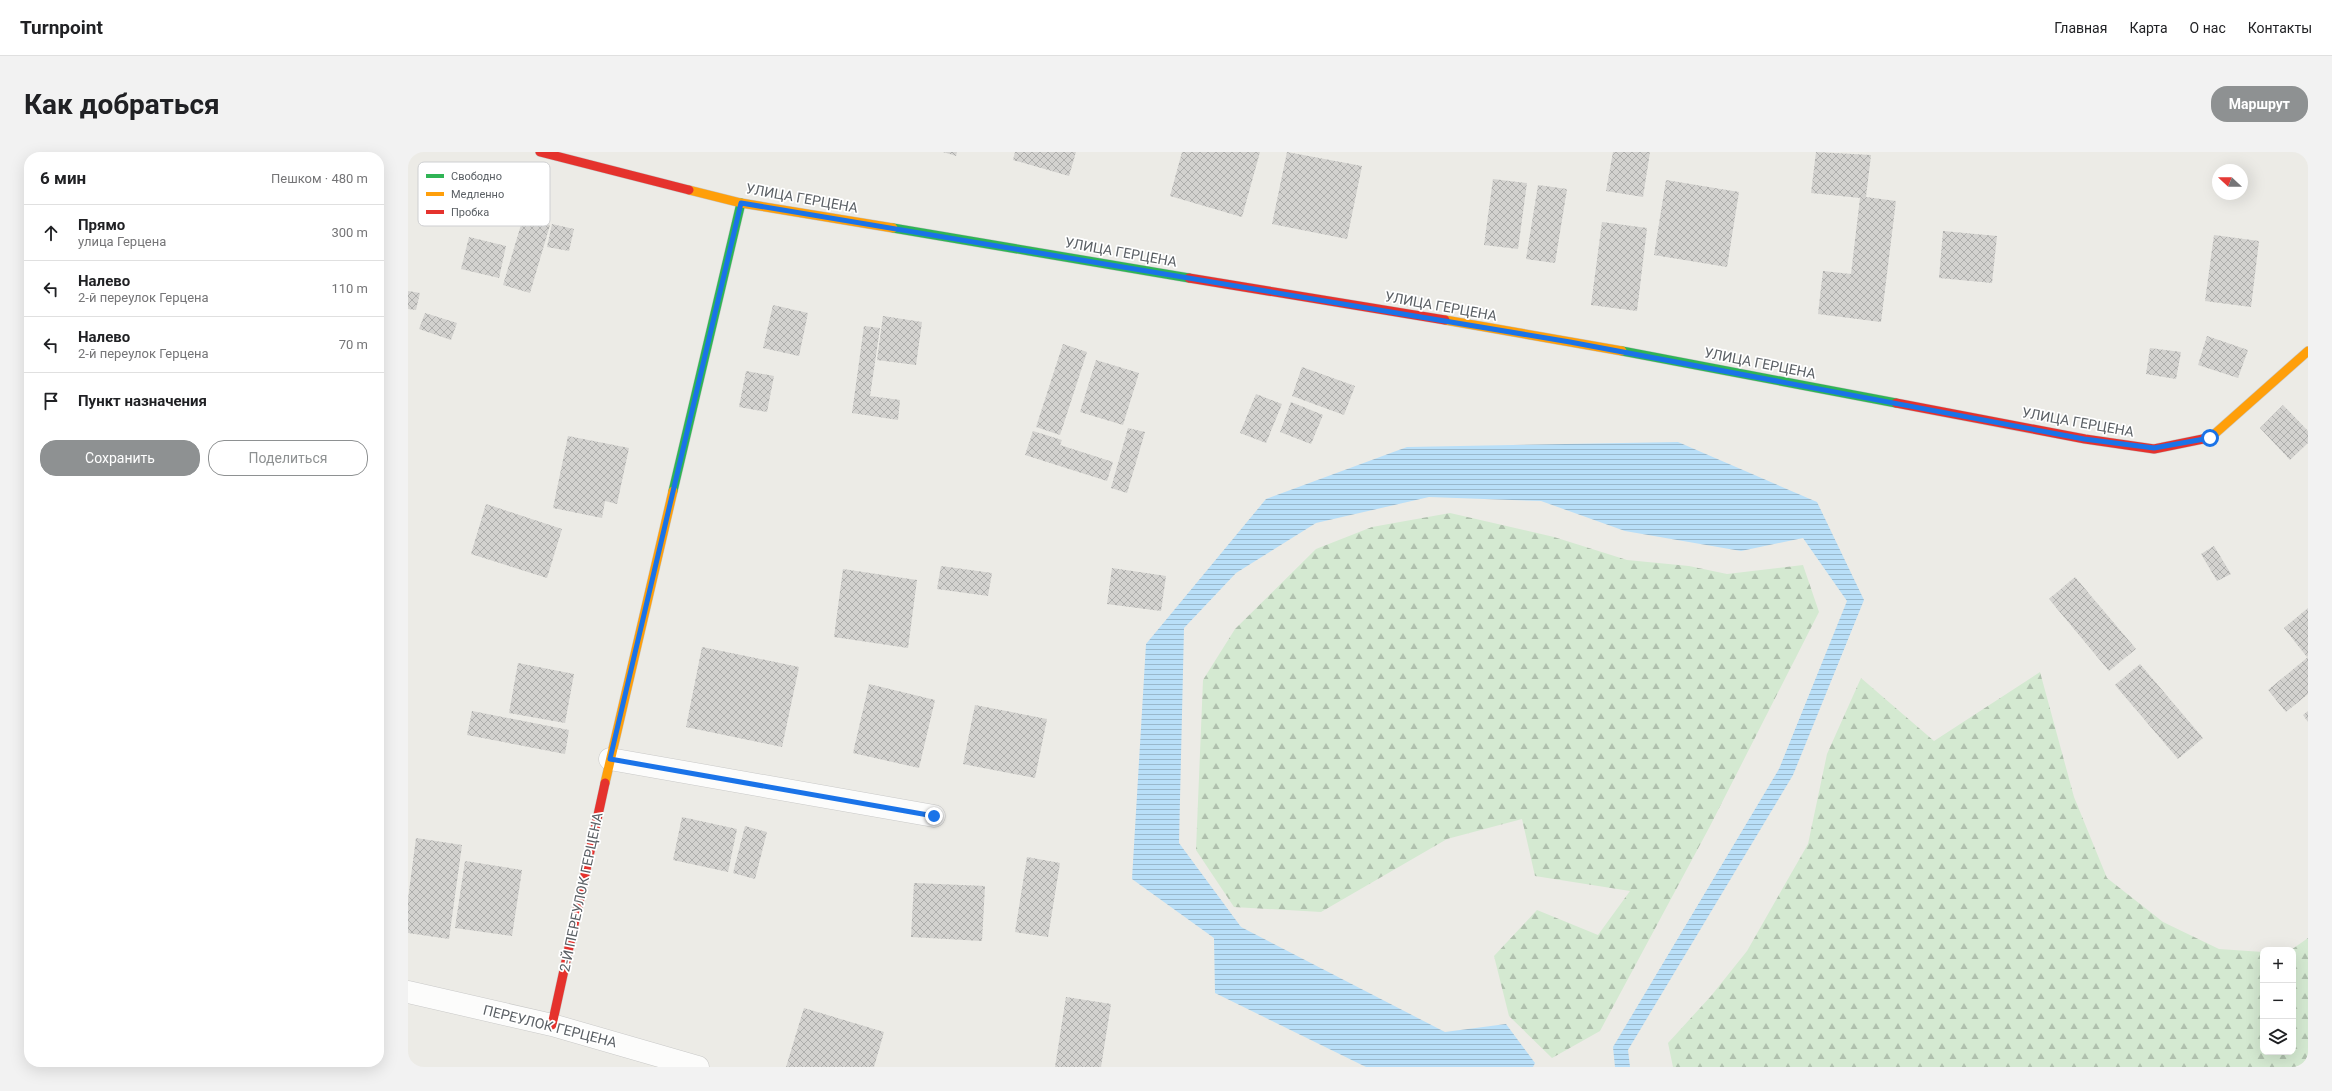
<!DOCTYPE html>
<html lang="ru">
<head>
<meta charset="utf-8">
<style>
	body { margin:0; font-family:Roboto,sans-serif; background:#f2f2f2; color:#202124 }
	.controls { position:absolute; right:12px; bottom:12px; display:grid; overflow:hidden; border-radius:8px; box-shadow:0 4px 16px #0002 }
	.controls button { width:36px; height:36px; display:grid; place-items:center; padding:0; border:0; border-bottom:1px solid #e0e0e0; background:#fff; color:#202124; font:20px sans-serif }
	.compass { position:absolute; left:1804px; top:12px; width:36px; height:36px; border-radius:50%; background:#fff; box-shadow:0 4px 16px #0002; rotate:292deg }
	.stop { position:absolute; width:12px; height:12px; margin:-9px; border:3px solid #1a73e8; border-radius:50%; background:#fff }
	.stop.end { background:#1a73e8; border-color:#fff; box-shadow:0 1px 4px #0008 }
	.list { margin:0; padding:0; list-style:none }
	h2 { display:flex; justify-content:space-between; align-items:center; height:52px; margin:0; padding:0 16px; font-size:17px }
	h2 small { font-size:13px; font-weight:400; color:#757577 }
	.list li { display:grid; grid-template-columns:26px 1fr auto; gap:12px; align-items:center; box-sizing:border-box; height:56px; padding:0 16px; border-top:1px solid #e0e0e0 }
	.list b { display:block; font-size:15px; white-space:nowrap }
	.list p { margin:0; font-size:13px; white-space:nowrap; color:#757577 }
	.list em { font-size:13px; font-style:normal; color:#757577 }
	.actions { display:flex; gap:8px; padding:12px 16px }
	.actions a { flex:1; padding:9px 0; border:1px solid #8e9192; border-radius:16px; text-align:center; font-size:14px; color:#8e9192 }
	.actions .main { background:#8e9192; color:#fff }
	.icon { flex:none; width:22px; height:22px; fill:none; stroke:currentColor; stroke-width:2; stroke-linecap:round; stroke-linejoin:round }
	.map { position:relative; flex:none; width:1900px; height:915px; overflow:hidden; border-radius:16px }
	header { display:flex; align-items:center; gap:24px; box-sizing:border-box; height:56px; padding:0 20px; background:#fff; border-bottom:1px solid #e0e0e0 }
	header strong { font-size:19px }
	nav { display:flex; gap:22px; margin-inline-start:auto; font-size:14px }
	.intro { display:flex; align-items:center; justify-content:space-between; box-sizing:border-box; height:96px; padding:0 24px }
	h1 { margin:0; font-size:28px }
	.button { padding:10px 18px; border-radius:16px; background:#8e9192; color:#fff; font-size:14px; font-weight:700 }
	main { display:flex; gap:24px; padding:0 24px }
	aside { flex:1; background:#fff; border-radius:16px; box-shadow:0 4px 16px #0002 }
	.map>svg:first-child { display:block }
</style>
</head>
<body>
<header>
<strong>Turnpoint</strong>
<nav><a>Главная</a><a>Карта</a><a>О нас</a><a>Контакты</a></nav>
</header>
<div class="intro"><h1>Как добраться</h1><a class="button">Маршрут</a></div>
<main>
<aside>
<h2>6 мин<small>Пешком · 480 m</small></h2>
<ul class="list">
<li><svg class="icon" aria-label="ahead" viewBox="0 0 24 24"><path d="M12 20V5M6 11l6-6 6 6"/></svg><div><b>Прямо</b><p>улица Герцена</p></div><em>300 m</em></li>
<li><svg class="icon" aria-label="left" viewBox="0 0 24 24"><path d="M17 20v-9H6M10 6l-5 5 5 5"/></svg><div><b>Налево</b><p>2-й переулок Герцена</p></div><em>110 m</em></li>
<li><svg class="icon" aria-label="left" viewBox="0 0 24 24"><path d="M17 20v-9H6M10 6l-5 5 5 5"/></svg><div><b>Налево</b><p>2-й переулок Герцена</p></div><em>70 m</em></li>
<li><svg class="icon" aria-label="arrive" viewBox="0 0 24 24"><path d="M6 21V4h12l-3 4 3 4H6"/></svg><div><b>Пункт назначения</b></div></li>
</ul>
<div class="actions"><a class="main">Сохранить</a><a>Поделиться</a></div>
</aside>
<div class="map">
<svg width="1900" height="915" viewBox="0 0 1900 915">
	<defs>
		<pattern id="forest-firs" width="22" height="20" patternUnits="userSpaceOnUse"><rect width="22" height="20" fill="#d4e9d1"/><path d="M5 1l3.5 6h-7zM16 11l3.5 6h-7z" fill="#afc0ad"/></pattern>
		<pattern id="water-rules" width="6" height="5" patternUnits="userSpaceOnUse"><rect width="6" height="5" fill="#b9dff8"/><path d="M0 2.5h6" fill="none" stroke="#99b8cc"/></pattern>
		<pattern id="building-cross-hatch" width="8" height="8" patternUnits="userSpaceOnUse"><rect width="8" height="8" fill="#d3d2cf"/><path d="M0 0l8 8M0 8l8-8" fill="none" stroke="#aeaeac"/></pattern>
	</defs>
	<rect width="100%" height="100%" fill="#ecebe6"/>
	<path fill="url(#forest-firs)" d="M1042,361L1146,385L1219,408L1281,414L1319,422L1395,413L1411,460L1301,676L1192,879L1144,906L1101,864L1086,804L1129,758L1190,783L1222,739L1127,724L1114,667L1039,687L913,760L826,755L788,698L795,528L827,477L908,397L964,375Z
		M1632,520L1666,645L1699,726L1755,770L1811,797L1855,800V900H1885V798H1883L1900,786V915H1265L1260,891L1303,844L1339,799L1400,692L1419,602L1453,526L1526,589Z"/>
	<path fill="url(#water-rules)" d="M1270,290L1409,350L1456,448L1385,623L1220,898L1222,915H1207L1205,895L1371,617L1439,449L1395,386L1333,399L1217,379L1133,349L1021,345L908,371L828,421L776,476L771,691L833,775L1037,880L1098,872L1127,911L1125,915H958L807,841L806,786L724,727L738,492L858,347L999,295Z"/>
	<path fill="url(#building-cross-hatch)" d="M535,0H549L548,4Z
		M607,0H668L661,24L605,8Z
		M774,0H852L834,65L762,44Z
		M879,0L954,14L939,87L864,72Z
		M1205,0H1242L1235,45L1198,39Z
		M1408,0L1463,3L1458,45L1488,49L1473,170L1410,162L1415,119L1443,122L1452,46L1403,41Z
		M1085,27L1119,31L1110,97L1076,93Z
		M1258,28L1331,40L1319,115L1246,103Z
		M1130,33L1159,37L1147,111L1118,107Z
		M115,66L142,73L122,141L95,133Z
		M1194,70L1239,76L1229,159L1183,153Z
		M144,72L166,77L161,99L139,95Z
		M1535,79L1589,84L1584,131L1531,126Z
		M1806,83L1851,89L1843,155L1797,149Z
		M61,85L98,94L91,126L53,117Z
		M0,139L12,141L8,158L0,157Z
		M365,153L400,161L391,204L355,196Z
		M17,161L49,171L43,188L11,177Z
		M475,164L514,170L508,213L469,208Z
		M456,174L472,176L462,244L492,248L490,268L444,261Z
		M1799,184L1840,198L1830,226L1790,213Z
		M655,192L679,200L652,283L628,275Z
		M1742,196L1773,200L1768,227L1738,222Z
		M688,208L731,221L715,273L672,260Z
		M894,215L947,234L936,263L884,244Z
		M338,219L366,224L359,260L331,255Z
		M848,242L874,252L858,291L832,281Z
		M883,250L915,263L903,292L872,280Z
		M1875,253L1900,279V291L1882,308L1852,276Z
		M720,276L737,280L719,341L703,336Z
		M625,279L654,288L652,293L705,310L699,329L617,303Z
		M160,284L221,296L209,352L197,349L194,366L145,356Z
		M78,352L154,377L139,426L63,402Z
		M1806,394L1823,422L1809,429L1793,402Z
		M533,414L584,421L580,444L529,437Z
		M704,416L758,424L753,459L699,452Z
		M435,417L509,428L500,496L426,485Z
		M1667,425L1728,497L1701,519L1641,447Z
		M1900,456V504L1899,505L1876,476Z
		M294,495L391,515L374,595L278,575Z
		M1900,505V542L1878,560L1860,538Z
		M110,511L166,522L157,571L101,561Z
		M1732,512L1795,586L1770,607L1707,533Z
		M461,532L527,548L511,616L445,601Z
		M567,553L639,567L627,626L555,612Z
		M64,559L161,578L157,602L59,583Z
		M1900,559V570L1895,563Z
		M274,665L329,677L320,720L265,708Z
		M337,674L359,680L347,727L325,721Z
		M8,686L54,693L41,787L0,781V747Z
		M619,705L652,711L640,785L607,780Z
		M57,709L114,718L104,784L47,776Z
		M506,731L577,734L574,789L503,785Z
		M658,845L703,852L693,915H647Z
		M396,856L476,880L466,915H378Z"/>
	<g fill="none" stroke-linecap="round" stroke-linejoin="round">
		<defs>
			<path id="street" d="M202,607L526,664
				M0,840L144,873L290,915"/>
			<path id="fast" d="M485,76L781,126
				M1214,199L1488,251
				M265,339L333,51"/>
			<path id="slow" d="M281,38L333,51L485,76
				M1037,168L1214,199
				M1795,287L1802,286L1900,199
				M197,631L265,339"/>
			<path id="jam" d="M132,0L281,38
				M781,126L1037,168
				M1488,251L1677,287L1746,297L1795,287
				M144,873L197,631"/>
		</defs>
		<use href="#street" stroke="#c9c9c8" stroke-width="23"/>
		<use href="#fast" stroke="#c7c8c7" stroke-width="10"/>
		<use href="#slow" stroke="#c7c8c7" stroke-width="10"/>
		<use href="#jam" stroke="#c7c8c7" stroke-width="10"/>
		<use href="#street" stroke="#fcfcfb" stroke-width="22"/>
		<use href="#fast" stroke="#30b455" stroke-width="9"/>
		<use href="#slow" stroke="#ff9f0a" stroke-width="9"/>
		<use href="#jam" stroke="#e5322d" stroke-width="9"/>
	</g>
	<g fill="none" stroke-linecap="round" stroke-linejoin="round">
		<path stroke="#1a73e8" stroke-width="5" d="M526,664L202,607L333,51L1162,190L1676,287L1746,296L1802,286"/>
	</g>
	<g text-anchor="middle" stroke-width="3.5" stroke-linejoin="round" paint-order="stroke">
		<g font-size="14" fill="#5b6065" stroke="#fff">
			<text transform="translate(394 46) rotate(10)" y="5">УЛИЦА ГЕРЦЕНА</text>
			<text transform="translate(713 100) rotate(10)" y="5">УЛИЦА ГЕРЦЕНА</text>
			<text transform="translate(1033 154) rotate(10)" y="5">УЛИЦА ГЕРЦЕНА</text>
			<text transform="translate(1352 211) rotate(11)" y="5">УЛИЦА ГЕРЦЕНА</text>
			<text transform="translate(1670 270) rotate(10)" y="5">УЛИЦА ГЕРЦЕНА</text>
			<text transform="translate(173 740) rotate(-78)" y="5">2-Й ПЕРЕУЛОК ГЕРЦЕНА</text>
			<text transform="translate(142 874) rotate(14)" y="5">ПЕРЕУЛОК ГЕРЦЕНА</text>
		</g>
	</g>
	<rect x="10" y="10" width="132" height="64" rx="6" fill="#fff" stroke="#cecfd1" stroke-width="1"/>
	<rect x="18" y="22" width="18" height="4" fill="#30b455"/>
	<rect x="18" y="40" width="18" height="4" fill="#ff9f0a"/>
	<rect x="18" y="58" width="18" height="4" fill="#e5322d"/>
	<g font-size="11" fill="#5b6065">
		<text x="43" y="28">Свободно</text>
		<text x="43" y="46">Медленно</text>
		<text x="43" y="64">Пробка</text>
	</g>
</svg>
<div class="controls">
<button>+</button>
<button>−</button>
<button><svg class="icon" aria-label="layers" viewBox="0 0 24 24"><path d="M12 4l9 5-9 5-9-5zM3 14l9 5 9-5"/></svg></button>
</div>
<svg class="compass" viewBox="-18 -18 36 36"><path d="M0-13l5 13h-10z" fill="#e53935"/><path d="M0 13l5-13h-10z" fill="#757577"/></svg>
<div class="stop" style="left:1802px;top:286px"></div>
<div class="stop end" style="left:526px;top:664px"></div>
</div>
</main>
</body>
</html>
